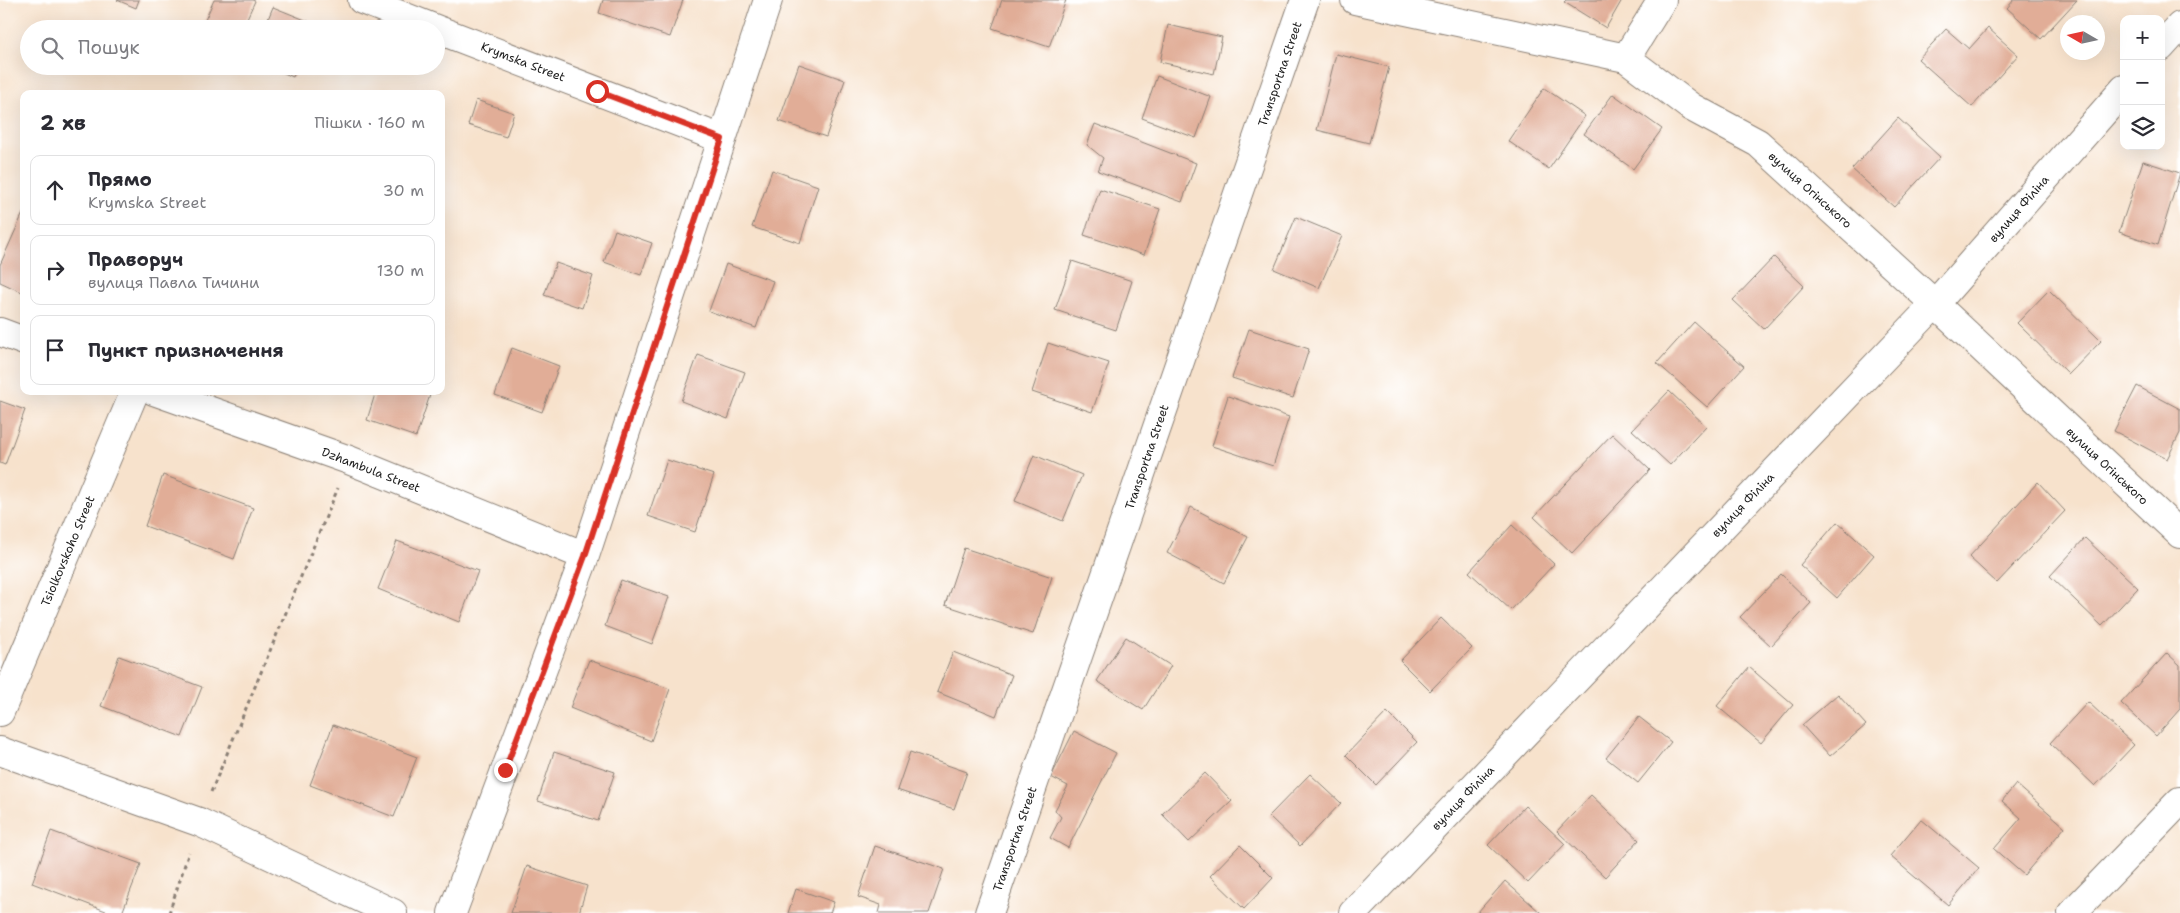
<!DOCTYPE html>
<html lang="uk">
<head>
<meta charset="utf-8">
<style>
	body { margin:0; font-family:"Shantell Sans",sans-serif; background:#f2f2f3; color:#2b2b33 }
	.controls { position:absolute; right:15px; top:15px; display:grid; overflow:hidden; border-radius:10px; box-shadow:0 5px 20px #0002 }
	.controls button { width:45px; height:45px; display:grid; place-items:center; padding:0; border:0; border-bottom:1px solid #e1e1e2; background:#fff; color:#2b2b33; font:25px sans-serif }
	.compass { position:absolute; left:2060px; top:15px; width:45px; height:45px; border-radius:50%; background:#fff; box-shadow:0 5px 20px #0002; rotate:279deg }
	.stop { position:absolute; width:15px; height:15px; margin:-11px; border:4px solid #d93025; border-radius:50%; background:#fff }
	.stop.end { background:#d93025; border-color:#fff; box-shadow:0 1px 5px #0008 }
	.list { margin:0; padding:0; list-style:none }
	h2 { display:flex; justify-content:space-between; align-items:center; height:65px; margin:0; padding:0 20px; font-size:21px }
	h2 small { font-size:16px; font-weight:400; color:#7c7c81 }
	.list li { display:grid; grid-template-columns:32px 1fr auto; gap:15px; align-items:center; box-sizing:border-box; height:70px; margin:0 10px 10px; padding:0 10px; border:1px solid #e1e1e2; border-radius:10px }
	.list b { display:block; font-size:19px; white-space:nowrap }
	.list p { margin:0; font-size:16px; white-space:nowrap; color:#7c7c81 }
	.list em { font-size:16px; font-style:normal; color:#7c7c81 }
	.icon { flex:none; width:28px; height:28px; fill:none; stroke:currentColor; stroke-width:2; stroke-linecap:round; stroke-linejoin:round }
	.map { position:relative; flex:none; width:2180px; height:913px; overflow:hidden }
	.search { position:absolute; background:#fff; box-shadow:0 5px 20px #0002; left:20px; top:20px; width:425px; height:55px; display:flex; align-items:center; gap:12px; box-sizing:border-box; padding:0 18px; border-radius:28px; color:#7c7c81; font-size:19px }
	.panel { position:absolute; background:#fff; box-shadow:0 5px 20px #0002; left:20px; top:90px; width:425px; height:305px; border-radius:10px }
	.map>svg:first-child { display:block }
</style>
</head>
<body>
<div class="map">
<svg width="2180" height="913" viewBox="0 0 2180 913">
	<rect width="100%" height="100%" fill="#fff"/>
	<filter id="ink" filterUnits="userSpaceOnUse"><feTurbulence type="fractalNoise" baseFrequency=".02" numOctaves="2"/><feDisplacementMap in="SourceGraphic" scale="10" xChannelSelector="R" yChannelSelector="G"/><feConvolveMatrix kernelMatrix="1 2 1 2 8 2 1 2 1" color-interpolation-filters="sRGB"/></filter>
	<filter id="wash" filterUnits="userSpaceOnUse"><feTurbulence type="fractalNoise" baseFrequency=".0096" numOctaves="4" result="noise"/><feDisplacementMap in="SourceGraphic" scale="20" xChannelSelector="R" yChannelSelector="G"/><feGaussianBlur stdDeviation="1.12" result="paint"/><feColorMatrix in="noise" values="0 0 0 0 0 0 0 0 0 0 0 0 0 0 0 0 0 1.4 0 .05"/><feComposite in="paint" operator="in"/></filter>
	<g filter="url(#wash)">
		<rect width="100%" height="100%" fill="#f7e2cc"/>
		<g id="blocks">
			<path fill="#e1ad97" d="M117,0H139L136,8Z
				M214,0H252L255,1L242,29H201Z
				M603,0H683L670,37L599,13Z
				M1002,0H1066L1049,47L992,28Z
				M1566,0H1622L1606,28L1564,2Z
				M2014,0H2077L2041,39L2007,8Z
				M273,7L315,24L313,29H264Z
				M1168,25L1222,37L1214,74L1160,62Z
				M1988,28L2018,55L1972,107L1918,59L1946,29L1969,49Z
				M1336,54L1389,67L1369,143L1317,130Z
				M799,64L845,80L826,137L779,121Z
				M268,66H298L293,77Z
				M1157,76L1211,97L1196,138L1142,118Z
				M1544,88L1585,116L1549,169L1508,141Z
				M1613,94L1662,129L1633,169L1584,134Z
				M476,100L514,113L506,137L468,125Z
				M1898,118L1940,157L1894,207L1852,169Z
				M1095,124L1196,163L1182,202L1098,171L1103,158L1087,145Z
				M2143,161L2180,173L2158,245L2119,232Z
				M772,170L818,186L800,243L752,227Z
				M1100,189L1160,209L1144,255L1084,235Z
				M24,211V293L0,282V265Z
				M1296,217L1342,236L1319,288L1274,269Z
				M615,230L652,243L641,275L604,262Z
				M1774,257L1804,286L1764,329L1733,300Z
				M1072,261L1132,281L1116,330L1055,310Z
				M556,263L593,276L582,308L544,295Z
				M726,264L773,281L756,328L709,311Z
				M2049,290L2101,341L2069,374L2017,323Z
				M1694,322L1744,366L1707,407L1657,363Z
				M1249,329L1309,349L1293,398L1232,378Z
				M1048,343L1109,363L1092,412L1032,392Z
				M512,348L559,366L542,412L495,395Z
				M698,355L745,372L728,419L681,401Z
				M2137,386L2180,409V433L2167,459L2114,431Z
				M376,391H420L430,395L416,437L367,420Z
				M1669,391L1706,426L1670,465L1632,430Z
				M1228,396L1289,417L1273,466L1212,446Z
				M0,401L25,410L5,465L0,463Z
				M1612,434L1650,470L1572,553L1534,517Z
				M1034,455L1082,475L1063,521L1015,501Z
				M667,460L714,475L695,532L648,516Z
				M163,475L253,508L234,559L145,526Z
				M2038,482L2065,511L1997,583L1969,557Z
				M1191,507L1248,537L1224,583L1167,553Z
				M1837,522L1874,555L1837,598L1800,565Z
				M1512,525L1554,564L1511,610L1469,572Z
				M2085,538L2138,588L2102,626L2050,576Z
				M397,541L478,571L459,622L378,589Z
				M964,548L1052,577L1033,634L945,605Z
				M1781,574L1811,603L1771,646L1740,617Z
				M621,580L669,597L652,644L605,626Z
				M1441,618L1472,648L1430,691L1400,661Z
				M1126,637L1171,666L1143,710L1097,681Z
				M953,652L1012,675L996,716L937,692Z
				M2167,653L2180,665V709L2156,736L2121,703Z
				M119,656L202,687L182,737L101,706Z
				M589,660L670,689L651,741L570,708Z
				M1749,667L1793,705L1761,743L1717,706Z
				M1838,694L1866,725L1830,756L1802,725Z
				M2088,702L2134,745L2095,786L2050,743Z
				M1387,712L1417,742L1376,785L1346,755Z
				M1639,717L1671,742L1638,783L1606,758Z
				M333,725L417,757L394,817L310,785Z
				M1074,731L1116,753L1068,848L1050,838L1061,817L1055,810L1068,786L1051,777Z
				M554,752L615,772L598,821L538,801Z
				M910,752L967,772L954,809L897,790Z
				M1205,773L1232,801L1189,842L1162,814Z
				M1310,774L1341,803L1300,846L1269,816Z
				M2016,784L2065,827L2024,875L1994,849L2021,818L2002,801Z
				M1591,795L1639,840L1605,877L1557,831Z
				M1525,806L1565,844L1528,883L1488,845Z
				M1921,819L1979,868L1948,905L1890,856Z
				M51,831L141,864L122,913H111L32,883Z
				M1240,845L1273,878L1244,909L1210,876Z
				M875,846L944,869L929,913H879L881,905L858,897Z
				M527,866L587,886L579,913H511Z
				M1505,881L1541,913H1477Z
				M796,889L834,902L830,913H788Z"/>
		</g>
	</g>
	<g filter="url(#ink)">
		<use href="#blocks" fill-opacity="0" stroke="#8a7f74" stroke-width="1"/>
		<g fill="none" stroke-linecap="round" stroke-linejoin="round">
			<defs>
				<path id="minor" d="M362,0L436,29
					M1355,0L1626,58L1691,107L1758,143L1935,304L2180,534
					M436,29L722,139
					M2161,47L2180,26
					M1626,58L1662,0
					M0,332L24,341
					M154,391L349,460L585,556
					M0,712L135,391
					M0,751L199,822L393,913
					M452,913L585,556L768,0
					M989,913L1305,0
					M1353,913L1935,304L2124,89
					M2072,913L2180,801"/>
			</defs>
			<use href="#minor" stroke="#8a7f74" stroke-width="30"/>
			<path stroke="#8a7f74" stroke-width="3" stroke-dasharray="4 4" stroke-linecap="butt" d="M211,792L338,488
				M169,913L189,852"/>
			<use href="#minor" stroke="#fff" stroke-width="28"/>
		</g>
	</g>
	<g fill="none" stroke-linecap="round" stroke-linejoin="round" filter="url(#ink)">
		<path stroke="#d93025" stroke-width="6" d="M505,770L585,556L722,139L597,91"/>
	</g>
	<g text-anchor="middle" stroke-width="4.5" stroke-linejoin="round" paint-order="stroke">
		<g font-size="12" fill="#1c1c1c" stroke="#fff">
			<text transform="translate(523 62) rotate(21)" y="4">Krymska Street</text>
			<text transform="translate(1280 74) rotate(-71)" y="4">Transportna Street</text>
			<text transform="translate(1810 190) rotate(42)" y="4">вулиця Огінського</text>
			<text transform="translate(2019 209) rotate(-49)" y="4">вулиця Філіна</text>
			<text transform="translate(1147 457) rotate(-71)" y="4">Transportna Street</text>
			<text transform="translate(2107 466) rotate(43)" y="4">вулиця Огінського</text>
			<text transform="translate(371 470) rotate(21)" y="4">Dzhambula Street</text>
			<text transform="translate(1743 505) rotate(-46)" y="4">вулиця Філіна</text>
			<text transform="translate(68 551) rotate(-67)" y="4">Tsiolkovskoho Street</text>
			<text transform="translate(1463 798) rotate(-46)" y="4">вулиця Філіна</text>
			<text transform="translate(1015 839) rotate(-71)" y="4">Transportna Street</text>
		</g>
	</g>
</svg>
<div class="controls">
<button>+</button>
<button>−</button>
<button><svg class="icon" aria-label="layers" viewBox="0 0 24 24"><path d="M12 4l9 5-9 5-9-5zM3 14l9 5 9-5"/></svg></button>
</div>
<svg class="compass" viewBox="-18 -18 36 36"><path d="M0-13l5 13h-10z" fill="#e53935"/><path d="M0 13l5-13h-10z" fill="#7c7c81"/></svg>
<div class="stop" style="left:597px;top:91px"></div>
<div class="stop end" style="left:505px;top:770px"></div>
<div class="search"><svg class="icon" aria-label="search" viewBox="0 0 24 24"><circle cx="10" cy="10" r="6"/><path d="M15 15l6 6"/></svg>Пошук</div>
<section class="panel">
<h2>2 хв<small>Пішки · 160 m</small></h2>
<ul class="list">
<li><svg class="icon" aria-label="ahead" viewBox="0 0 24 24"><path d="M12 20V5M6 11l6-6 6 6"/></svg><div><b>Прямо</b><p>Krymska Street</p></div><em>30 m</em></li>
<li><svg class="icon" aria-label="right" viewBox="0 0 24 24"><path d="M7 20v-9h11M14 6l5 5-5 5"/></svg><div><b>Праворуч</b><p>вулиця Павла Тичини</p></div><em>130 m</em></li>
<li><svg class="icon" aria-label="arrive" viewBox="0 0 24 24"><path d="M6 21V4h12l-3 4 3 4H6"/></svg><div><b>Пункт призначення</b></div></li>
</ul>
</section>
</div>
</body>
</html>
